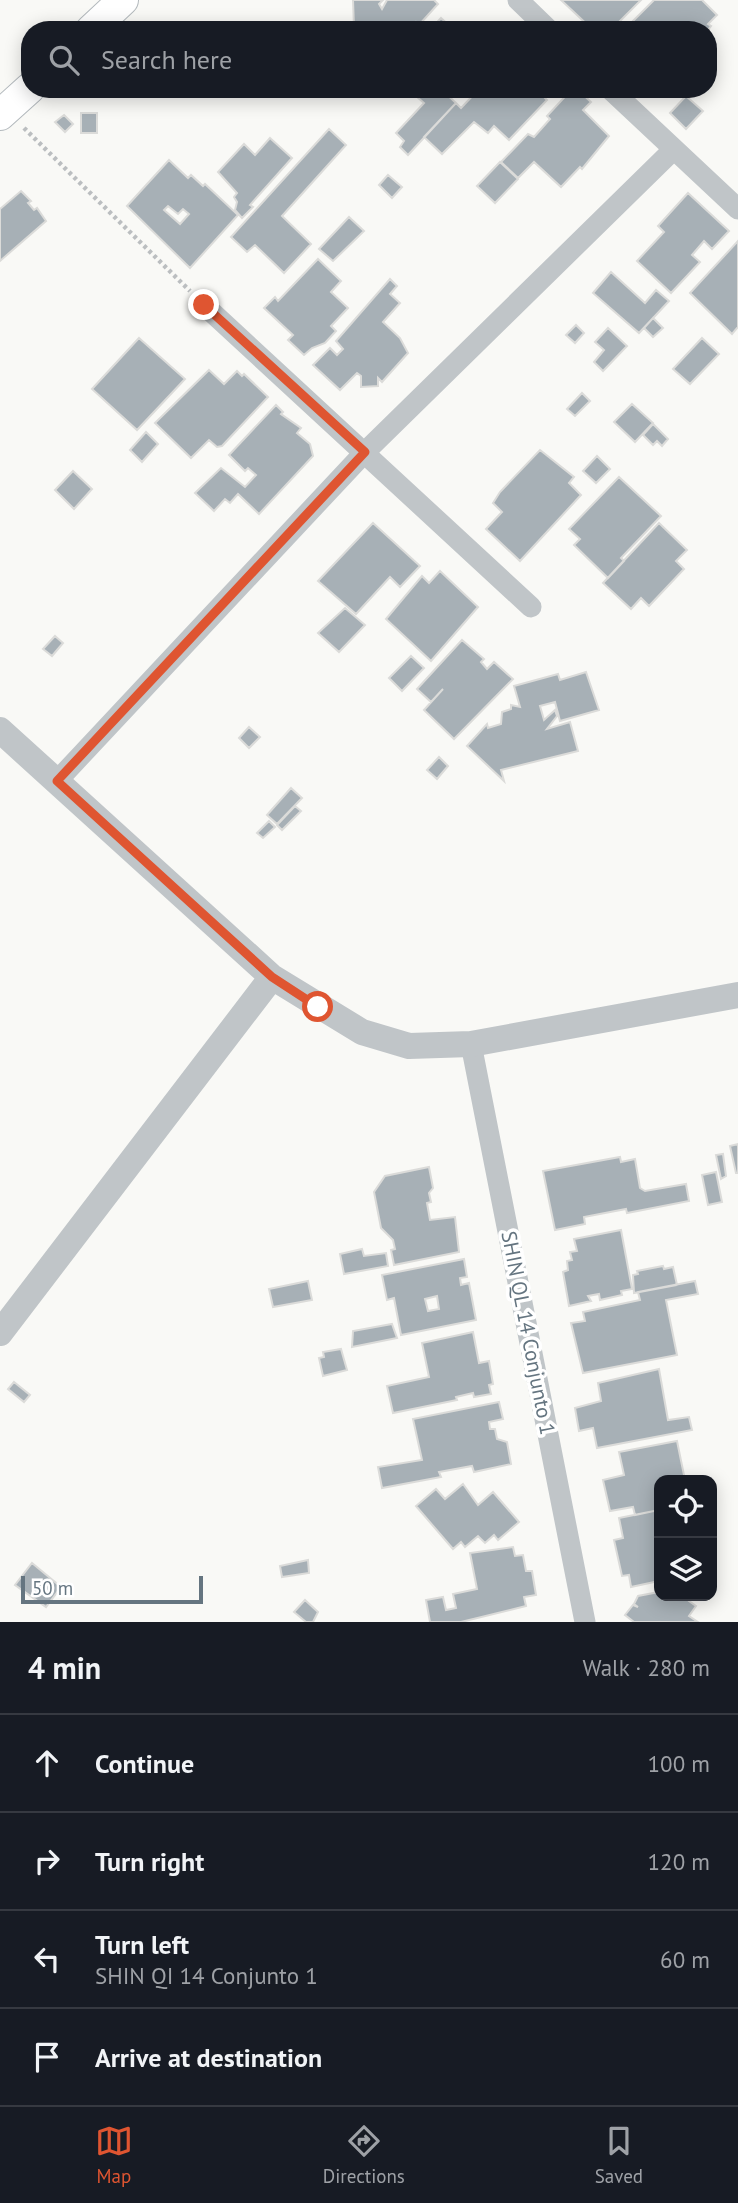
<!DOCTYPE html>
<html lang="en">
<head>
<meta charset="utf-8">
<style>
	body { margin:0; font-family:"PT Sans",sans-serif; background:#242831; color:#f1f3f6 }
	.controls { position:absolute; right:21px; bottom:21px; display:grid; overflow:hidden; border-radius:14px; box-shadow:0 4px 18px #0003 }
	.controls button { width:63px; height:63px; display:grid; place-items:center; padding:0; border:0; border-bottom:2px solid #363941; background:#171b24; color:#f1f3f6; font:35px sans-serif }
	.scale { position:absolute; left:21px; bottom:18px; width:182px; box-sizing:border-box; padding-left:7px; border:4px solid #657580; border-top:0; font-size:19px; line-height:24px; white-space:nowrap; color:#657580; -webkit-text-stroke:5px #fff; paint-order:stroke }
	.stop { position:absolute; width:21px; height:21px; margin:-16px; border:5px solid #df5531; border-radius:50%; background:#fff }
	.stop.end { background:#df5531; border-color:#fff; box-shadow:0 2px 7px #0008 }
	.list { margin:0; padding:0; list-style:none }
	h2 { display:flex; justify-content:space-between; align-items:center; height:91px; margin:0; padding:0 28px; font-size:30px }
	h2 small { font-size:23px; font-weight:400; color:#9ea1a6 }
	.list li { display:grid; grid-template-columns:46px 1fr auto; gap:21px; align-items:center; box-sizing:border-box; height:98px; padding:0 28px; border-top:2px solid #363941 }
	.list b { display:block; font-size:26px; white-space:nowrap }
	.list p { margin:0; font-size:23px; white-space:nowrap; color:#9ea1a6 }
	.list em { font-size:23px; font-style:normal; color:#9ea1a6 }
	.icon { flex:none; width:38px; height:38px; fill:none; stroke:currentColor; stroke-width:2; stroke-linecap:round; stroke-linejoin:round }
	.map { position:relative; flex:none; width:738px; height:1622px; overflow:hidden }
	.search { position:absolute; background:#171b24; box-shadow:0 4px 18px #0003; left:21px; right:21px; top:21px; height:77px; display:flex; align-items:center; gap:18px; box-sizing:border-box; padding:0 24px; border-radius:28px; color:#9ea1a6; font-size:26px }
	.sheet { height:483px; background:#171b24 }
	nav { display:flex; justify-content:space-around; align-items:center; box-sizing:border-box; height:98px; border-top:2px solid #363941; background:#171b24; font-size:19px; color:#9ea1a6 }
	nav a { display:grid; justify-items:center; gap:4px }
	nav .on { color:#df5531 }
	.map>svg:first-child { display:block }
</style>
</head>
<body>
<div class="map">
<svg width="738" height="1622" viewBox="0 0 738 1622">
	<rect width="100%" height="100%" fill="#f9f9f6"/>
	<path fill="#a7b0b6" stroke="#dbdbd9" stroke-width="2" fill-rule="evenodd" d="M353,0H383L379,4L382,9L387,0H434L438,4L419,25L416,22L409,30H381L374,23L354,27Z
		M561,0H641L611,30H593Z
		M654,0H702L717,15L708,24L711,26L708,30H624Z
		M441,18L454,30H430Z
		M408,89H441L456,103L408,155L400,147L404,141L396,133L424,103Z
		M479,89H536L547,100L509,140L494,126L488,133L474,122L442,154L424,137L456,103L461,108Z
		M572,89H577L591,102L583,110L609,136L582,169L580,167L561,187L534,162L518,178L501,162L528,134L534,137L550,119L547,116Z
		M686,96L703,111L686,129L670,113Z
		M81,113H97V133H81Z
		M64,115L73,124L65,132L55,122Z
		M329,129L346,145L282,216L311,244L284,273L255,245L247,252L231,237Z
		M270,138L292,158L250,205L253,207L242,218L235,210L237,202L234,197L237,193L218,172L244,144L255,155Z
		M169,160L188,178L191,175L203,186L205,184L238,215L190,268L127,206ZM168,206L178,214L183,209L189,214L180,224L164,210Z
		M500,162L518,179L495,203L477,186Z
		M388,175L402,187L392,198L379,185Z
		M21,191L31,201L28,203L34,210L37,208L46,221L0,261V209Z
		M688,193L729,231L712,249L704,241L692,255L700,262L671,293L637,261L664,232L658,226Z
		M349,217L364,231L333,261L319,249Z
		M738,241V327L732,334L690,293Z
		M318,259L341,281L331,292L348,308L331,326L336,331L325,343L312,348L304,355L288,340L293,335L264,308L275,297L278,301Z
		M611,272L645,303L656,290L669,301L639,333L593,293Z
		M390,279L397,286L390,294L400,303L383,322L400,338L408,353L382,382L378,378V386L361,387V376L357,373L340,390L313,365L330,348L337,355L343,349L336,341Z
		M653,318L663,328L653,337L644,328Z
		M576,325L584,333L575,343L566,335Z
		M608,328L627,346L603,371L594,362L604,350L595,342Z
		M139,338L185,379L137,430L92,389Z
		M702,338L719,354L690,384L673,369Z
		M209,370L224,384L237,371L242,376L244,374L268,397L222,446L217,447L209,440L191,458L155,423Z
		M582,393L590,401L575,416L567,409Z
		M632,404L653,423L635,442L614,422Z
		M276,405L283,412L281,414L301,428L297,433L310,444L313,456L259,514L238,494L230,503L225,499L214,511L195,493L221,468L245,487L256,475L248,468L245,471L229,455Z
		M653,424L668,439L662,446L657,441L653,445L643,435Z
		M146,432L158,444L142,462L130,450Z
		M540,450L574,477L569,483L581,495L520,561L486,529L502,512L493,503L500,492Z
		M597,456L610,469L596,483L583,471Z
		M73,471L92,489L74,509L55,490Z
		M619,477L661,516L621,558L624,561L608,578L574,545L580,539L569,529Z
		M373,523L420,566L400,587L390,577L356,614L318,581Z
		M659,523L687,550L676,561L684,569L649,606L641,598L631,609L603,583Z
		M440,571L478,607L431,661L386,619L422,576L429,583Z
		M345,608L365,625L339,652L318,633Z
		M55,636L63,643L52,656L43,649Z
		M462,640L484,659L481,662L487,669L494,662L513,679L454,739L424,710L443,689L431,702L417,689Z
		M411,656L424,668L402,691L389,678Z
		M586,672L599,710L560,721L555,702L540,706L544,720L555,710L557,716L547,729L570,722L578,751L501,770L504,781L467,746L487,724L488,728L501,724L502,712L511,709V705L520,707L514,686L558,674L560,680Z
		M249,727L260,737L249,748L239,738Z
		M439,757L448,766L437,779L427,770Z
		M291,788L302,798L277,824L267,815Z
		M295,806L301,811L282,830L277,825Z
		M269,821L275,827L263,838L257,833Z
		M738,1144V1173H736L730,1146Z
		M723,1154L726,1176L721,1179L716,1155Z
		M620,1157L621,1162L635,1159L640,1188L645,1191L686,1184L689,1201L627,1213L626,1209L584,1217L585,1224L555,1230L543,1171Z
		M429,1167L433,1188L429,1193L431,1202L427,1203L430,1220L455,1217L459,1252L394,1265L391,1250L395,1249L393,1240L381,1228L374,1192L385,1176Z
		M716,1172L722,1202L708,1205L702,1175Z
		M621,1230L632,1289L621,1291L622,1295L600,1300L599,1294L588,1296L591,1301L569,1306L563,1272L568,1270L567,1261L572,1260L570,1252L577,1251L574,1239Z
		M362,1249L364,1256L386,1253L388,1266L344,1274L340,1254Z
		M464,1259L467,1277L460,1278L461,1285L469,1283L476,1320L401,1335L394,1298L387,1300L382,1275ZM437,1296L439,1309L428,1311L425,1299Z
		M663,1266L664,1269L673,1267L677,1285L634,1293L633,1275L638,1274L637,1271Z
		M308,1281L312,1300L273,1307L269,1289Z
		M695,1281L698,1294L666,1300L677,1355L583,1373L571,1323L585,1321L583,1312L640,1300L638,1292Z
		M392,1324L397,1338L352,1347L353,1331Z
		M473,1332L479,1363L489,1361L493,1384L489,1385L491,1394L474,1397L473,1393L456,1397L457,1400L393,1413L387,1386L429,1377L422,1343Z
		M341,1349L347,1370L323,1376L319,1358L324,1357L323,1352Z
		M659,1369L668,1420L689,1417L692,1430L597,1448L593,1428L579,1431L575,1408L601,1401L598,1383Z
		M14,1382L30,1395L24,1402L8,1389Z
		M499,1402L503,1419L489,1422L490,1429H495L497,1439L507,1442L511,1464L474,1472L472,1466L439,1472L441,1477L382,1488L378,1467L422,1460L413,1419Z
		M677,1441L685,1480H659V1510L635,1515L633,1507L610,1511L603,1480L624,1475L619,1452Z
		M463,1484L478,1505L493,1492L519,1522L498,1540L494,1535L485,1543L478,1536L465,1547L461,1542L453,1549L416,1506L436,1489L445,1499Z
		M659,1510V1581L631,1587L629,1575L622,1576L614,1540L623,1538L619,1518Z
		M513,1547L515,1556L523,1555L526,1571H532L536,1595L524,1597L526,1606L461,1622H430L426,1600L443,1597L446,1610L456,1608L453,1594L477,1589L470,1553Z
		M308,1560L309,1573L282,1577L280,1566Z
		M32,1563L61,1587L46,1607L15,1585Z
		M659,1592V1596L691,1598L689,1601L696,1606L689,1616L698,1622H634L625,1615L633,1605L638,1607L634,1604L638,1596Z
		M305,1600L318,1612L313,1622H306L294,1612Z"/>
	<g fill="none" stroke-linecap="round" stroke-linejoin="round">
		<defs>
			<path id="secondary" d="M91,30L123,0
				M0,115L30,88"/>
		</defs>
		<use href="#secondary" stroke="#b3b9bd" stroke-width="32"/>
		<path stroke="#bbbec0" stroke-width="4.5" stroke-dasharray="3.5 3.5" stroke-linecap="butt" d="M24,128L190,291"/>
		<path stroke="#c0c5c8" stroke-width="21" d="M518,0L549,30
			M610,89L738,209
			M204,305L531,607
			M57,781L365,452L672,151
			M471,1044L585,1622"/>
		<path stroke="#c0c5c8" stroke-width="26" d="M0,730L272,977L362,1032L409,1046L471,1044L738,995
			M0,1333L272,977"/>
		<use href="#secondary" stroke="#fff" stroke-width="30"/>
	</g>
	<g fill="none" stroke-linecap="round" stroke-linejoin="round">
		<path stroke="#df5531" stroke-width="9" d="M204,305L365,452L57,781L272,977L318,1007"/>
	</g>
	<g text-anchor="middle" stroke-width="7" stroke-linejoin="round" paint-order="stroke">
		<g font-size="21" fill="#657580" stroke="#fff">
			<text transform="translate(528 1333) rotate(79)" y="7">SHIN QL 14 Conjunto 1</text>
		</g>
	</g>
</svg>
<div class="controls">
<button><svg class="icon" aria-label="locate" viewBox="0 0 24 24"><circle cx="12" cy="12" r="6"/><path d="M12 2v4M12 18v4M2 12h4M18 12h4"/></svg></button>
<button><svg class="icon" aria-label="layers" viewBox="0 0 24 24"><path d="M12 4l9 5-9 5-9-5zM3 14l9 5 9-5"/></svg></button>
</div>
<div class="scale">50 m</div>
<div class="stop" style="left:318px;top:1007px"></div>
<div class="stop end" style="left:204px;top:305px"></div>
<div class="search"><svg class="icon" aria-label="search" viewBox="0 0 24 24"><circle cx="10" cy="10" r="6"/><path d="M15 15l6 6"/></svg>Search here</div>
</div>
<section class="sheet">
<h2>4 min<small>Walk · 280 m</small></h2>
<ul class="list">
<li><svg class="icon" aria-label="ahead" viewBox="0 0 24 24"><path d="M12 20V5M6 11l6-6 6 6"/></svg><div><b>Continue</b></div><em>100 m</em></li>
<li><svg class="icon" aria-label="right" viewBox="0 0 24 24"><path d="M7 20v-9h11M14 6l5 5-5 5"/></svg><div><b>Turn right</b></div><em>120 m</em></li>
<li><svg class="icon" aria-label="left" viewBox="0 0 24 24"><path d="M17 20v-9H6M10 6l-5 5 5 5"/></svg><div><b>Turn left</b><p>SHIN QI 14 Conjunto 1</p></div><em>60 m</em></li>
<li><svg class="icon" aria-label="arrive" viewBox="0 0 24 24"><path d="M6 21V4h12l-3 4 3 4H6"/></svg><div><b>Arrive at destination</b></div></li>
</ul>
</section>
<nav>
<a class="on"><svg class="icon" aria-label="map" viewBox="0 0 24 24"><path d="M3 6l6-2 6 2 6-2v14l-6 2-6-2-6 2zM9 4v14M15 6v14"/></svg>Map</a>
<a><svg class="icon" aria-label="directions" viewBox="0 0 24 24"><path d="M12 3l9 9-9 9-9-9zM9 14v-3h6M13 9l2 2-2 2"/></svg>Directions</a>
<a><svg class="icon" aria-label="saved" viewBox="0 0 24 24"><path d="M7 4h10v16l-5-4-5 4z"/></svg>Saved</a>
</nav>
</body>
</html>
